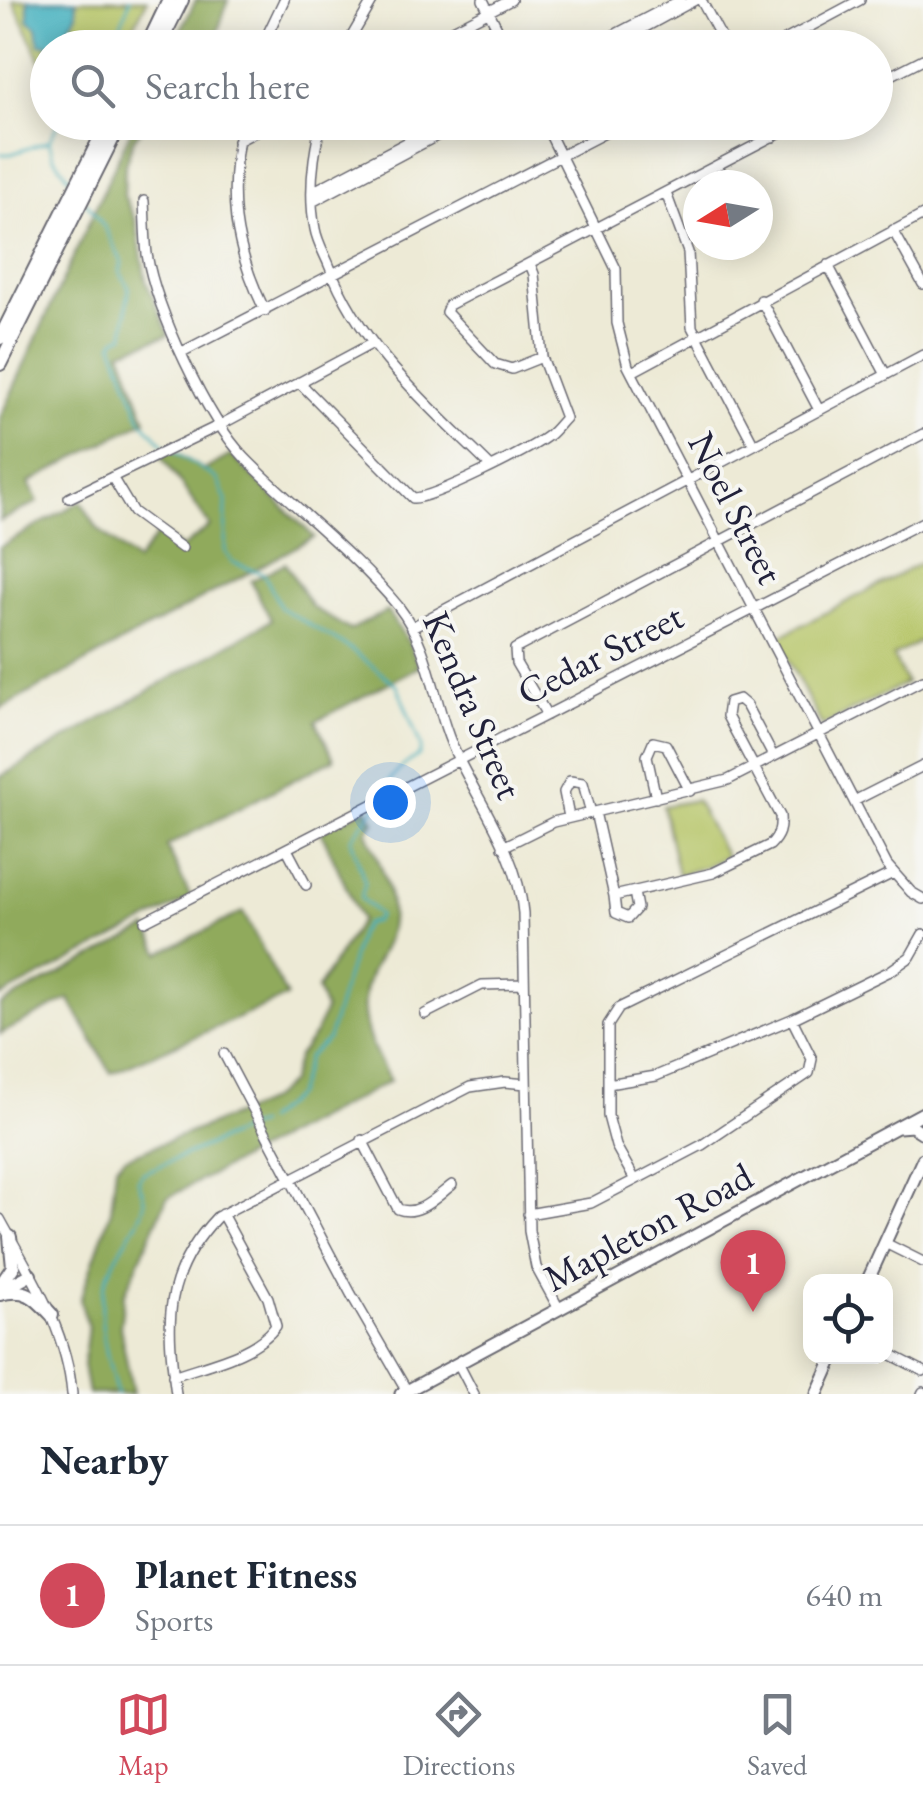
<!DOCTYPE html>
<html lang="en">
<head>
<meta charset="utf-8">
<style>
	body { margin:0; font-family:"EB Garamond",serif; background:#f6f6f7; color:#1f2937 }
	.controls { position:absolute; right:30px; bottom:30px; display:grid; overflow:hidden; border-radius:20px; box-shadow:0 5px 25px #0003 }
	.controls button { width:90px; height:90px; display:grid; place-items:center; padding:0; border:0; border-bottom:2px solid #e0e1e3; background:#fff; color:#1f2937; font:50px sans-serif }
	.compass { position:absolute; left:683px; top:170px; width:90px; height:90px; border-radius:50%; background:#fff; box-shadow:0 5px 25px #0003; rotate:259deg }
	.you { position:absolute; left:390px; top:802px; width:35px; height:35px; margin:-25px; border:8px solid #fff; border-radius:50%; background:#1a73e8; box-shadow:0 0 0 15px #1a73e833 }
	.badge { display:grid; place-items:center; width:65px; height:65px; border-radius:50%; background:#d1495b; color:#fff; font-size:32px; font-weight:700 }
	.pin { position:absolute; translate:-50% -82px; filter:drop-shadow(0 2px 5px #0008) }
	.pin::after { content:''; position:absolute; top:52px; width:35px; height:30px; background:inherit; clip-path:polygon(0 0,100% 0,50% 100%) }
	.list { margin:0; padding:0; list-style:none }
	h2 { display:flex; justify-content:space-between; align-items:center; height:130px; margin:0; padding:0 40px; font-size:42px }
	h2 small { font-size:32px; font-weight:400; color:#747a83 }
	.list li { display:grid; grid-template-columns:65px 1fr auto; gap:30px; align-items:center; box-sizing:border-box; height:140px; padding:0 40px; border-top:2px solid #e0e1e3 }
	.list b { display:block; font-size:38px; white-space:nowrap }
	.list p { margin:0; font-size:32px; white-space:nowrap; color:#747a83 }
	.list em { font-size:32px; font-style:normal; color:#747a83 }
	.icon { flex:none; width:55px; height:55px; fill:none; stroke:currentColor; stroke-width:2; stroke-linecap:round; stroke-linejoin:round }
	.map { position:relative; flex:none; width:923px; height:1394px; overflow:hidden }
	.search { position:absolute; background:#fff; box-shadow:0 5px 25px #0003; left:30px; right:30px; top:30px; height:110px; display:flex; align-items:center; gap:25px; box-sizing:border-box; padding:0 35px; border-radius:55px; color:#747a83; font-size:38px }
	.sheet { height:270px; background:#fff }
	nav { display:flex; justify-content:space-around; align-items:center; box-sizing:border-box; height:140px; border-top:2px solid #e0e1e3; background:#fff; font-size:28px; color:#747a83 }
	nav a { display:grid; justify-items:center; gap:5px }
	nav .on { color:#d1495b }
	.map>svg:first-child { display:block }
</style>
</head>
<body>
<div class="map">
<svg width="923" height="1394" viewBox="0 0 923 1394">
	<rect width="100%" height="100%" fill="#f6f6f2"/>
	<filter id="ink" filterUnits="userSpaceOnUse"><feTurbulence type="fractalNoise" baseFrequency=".01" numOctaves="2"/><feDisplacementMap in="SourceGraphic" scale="20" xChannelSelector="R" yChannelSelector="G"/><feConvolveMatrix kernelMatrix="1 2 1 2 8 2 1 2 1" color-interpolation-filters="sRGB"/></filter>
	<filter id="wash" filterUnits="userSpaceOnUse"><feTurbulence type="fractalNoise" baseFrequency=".0048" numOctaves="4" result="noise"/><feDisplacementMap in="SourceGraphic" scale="40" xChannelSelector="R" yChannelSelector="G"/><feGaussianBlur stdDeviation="2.25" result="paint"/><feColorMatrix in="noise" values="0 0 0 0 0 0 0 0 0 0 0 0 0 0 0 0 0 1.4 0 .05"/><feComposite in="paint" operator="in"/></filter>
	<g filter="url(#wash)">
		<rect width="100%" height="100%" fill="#edead6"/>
		<path fill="#b6c568" stroke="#6c7452" stroke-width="2.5" d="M13,0H147L124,47L48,48L47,75Z
			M923,562V640L893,656L906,683L822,726L777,638Z
			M696,800L726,856L704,867L678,875L663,806Z"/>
		<path fill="#90aa5c" stroke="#59664c" stroke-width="2.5" d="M196,0H228L213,47H172Z
			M134,123H146L134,139L125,164L124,196L136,221L146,281L169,335L121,351L146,420L29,483L38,502L0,521V418Z
			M170,449L204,470L231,455L314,537L0,709V547L81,501L97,528L136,562L159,532L182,548L210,526L160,454Z
			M285,563L312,607L350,630L387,611L409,643L419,667L316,721L334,759L167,846L191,898L0,997V777L271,620L251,581Z
			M366,808L374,821L367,832C378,860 394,891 391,922C390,939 379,956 371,972C353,1014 371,1045 390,1081L167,1198L124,1295L120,1327L133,1394H88L83,1365L88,1327L80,1300L111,1210L116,1166L124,1158L253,1108L271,1099L290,1082L298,1056L315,1034L325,1010L317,989L361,920L321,831Z
			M243,912L287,997L111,1073L69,999L0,1034V1005L148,928L160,953Z"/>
		<path fill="#40afbd" stroke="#31687c" stroke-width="2.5" d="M28,0H76L77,14L58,45L39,44L37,27L28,20Z"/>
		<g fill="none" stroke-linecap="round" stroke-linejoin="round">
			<path stroke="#40afbd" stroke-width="2.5" d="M112,48L130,0
				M49,141L53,155L73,183
				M0,154H11L49,141L59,122
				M86,202L105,228L122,262L120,272L129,288L124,335L115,339L113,344L142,421L165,446
				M172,450L217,479L226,500L225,552L232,562L264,574L281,608L349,648L397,685L421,747L419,755C402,766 391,775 382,794
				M265,1121L296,1095L308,1057L328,1039L359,934L365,924L375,921L379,915L361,898L365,883L351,839L377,805
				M117,1394C107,1357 97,1325 104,1287C109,1262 144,1219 144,1203C145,1196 140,1187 138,1180L143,1173L258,1124"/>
		</g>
	</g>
	<g filter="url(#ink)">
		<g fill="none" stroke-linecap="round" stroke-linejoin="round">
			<defs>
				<path id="minor" d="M483,0L507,48
					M701,0L727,48
					M261,48L284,0
					M345,48L373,0
					M418,48L511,0
					M589,48L681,0
					M607,48L695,0
					M770,48L860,0
					M876,83L923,59
					M242,122C227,194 233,245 265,311
					M321,122C313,156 308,194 315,229C317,241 324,253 329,265C360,347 429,406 490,466
					M544,122L616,269L617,323L628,366L887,865L911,892L923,899
					M766,122L773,137
					M238,141L274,122
					M312,192L446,122
					M666,193L688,252L692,327L754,445
					M144,201C145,219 145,237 147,254C155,308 207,419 245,458C294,508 353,552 398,606C434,652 433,710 459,760C483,808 519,859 523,913L529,1231L536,1267L559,1309
					M312,202L463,122
					M893,230L923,284
					M828,265L886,375
					M761,300L819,410
					M182,352L626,122
					M542,357L512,369L495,364L446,312L449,305L800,122
					M632,372L923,215
					M299,382L413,498C432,499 531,449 549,435C555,430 560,423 565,418L542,357L534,274L530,264
					M112,477L133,512L182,548
					M69,498L220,425L371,344
					M412,627L923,355
					M547,715L516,663L515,649L923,434
					M656,798L647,756L653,742L666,745L690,791
					M854,801L923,766
					M595,812L614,896L713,873L770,845C779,836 781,829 780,816L727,716L729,702L739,699L746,705L773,756
					M569,817L564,792L570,781L583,783L591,813
					M503,847L553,822L728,780L923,680
					M287,849L306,885
					M614,896L616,913L628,918L637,908L634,892
					M145,921L923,522
					M425,1014L482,985L524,984
					M224,1054L351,1294L407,1391
					M608,1084L656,1076L792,1019L890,971L910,957L923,934
					M362,1140L398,1209C419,1217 436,1197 452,1185
					M635,1180L616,1146L608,1116V1025L619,1008L893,873
					M528,1214L591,1203L702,1145L809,1073L812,1059L792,1019
					M0,1219C30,1274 67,1330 72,1394
					M885,1243L923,1262
					M886,1352L923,1371
					M458,1363L474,1394
					M173,1376C206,1364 255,1355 276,1326L268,1298L222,1214
					M176,1394C166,1321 163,1274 217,1217L470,1087L505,1082L526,1084
					M922,1394L923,1392"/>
				<path id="major" d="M899,1127L912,1126L923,1133
					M867,1282L923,1159
					M401,1394L923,1113
					M817,1394L834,1356"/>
				<path id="highway" d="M146,48L169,0
					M158,48L182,0
					M0,338L108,122
					M0,364L121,122
					M0,1286L13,1267L10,1237
					M2,1290L30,1275
					M0,1294C26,1287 35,1297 52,1315"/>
			</defs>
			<use href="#minor" stroke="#696871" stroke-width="12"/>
			<use href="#major" stroke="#696871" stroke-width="15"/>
			<use href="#highway" stroke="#696871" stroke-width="16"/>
			<use href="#minor" stroke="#fff" stroke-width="9"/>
			<use href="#major" stroke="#fff" stroke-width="11"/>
			<use href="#highway" stroke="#fff" stroke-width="12"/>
		</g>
	</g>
	<g text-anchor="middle" stroke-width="8" stroke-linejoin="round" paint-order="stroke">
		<g font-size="38" fill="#22223b" stroke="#f6f6f2">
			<text transform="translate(736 508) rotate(63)" y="13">Noel Street</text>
			<text transform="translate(600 654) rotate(-27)" y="13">Cedar Street</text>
			<text transform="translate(473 705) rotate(67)" y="13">Kendra Street</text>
			<text transform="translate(648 1227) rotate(-28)" y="13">Mapleton Road</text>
		</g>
	</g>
</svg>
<div class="controls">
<button><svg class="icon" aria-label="locate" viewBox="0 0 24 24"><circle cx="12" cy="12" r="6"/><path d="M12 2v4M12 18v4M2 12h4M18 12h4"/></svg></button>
</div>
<svg class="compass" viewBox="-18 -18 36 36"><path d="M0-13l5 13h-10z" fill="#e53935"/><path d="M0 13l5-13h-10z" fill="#747a83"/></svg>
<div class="you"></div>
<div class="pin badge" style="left:753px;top:1312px">1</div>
<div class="search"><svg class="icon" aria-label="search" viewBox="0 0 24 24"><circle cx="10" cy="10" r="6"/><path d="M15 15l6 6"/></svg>Search here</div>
</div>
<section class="sheet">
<h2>Nearby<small></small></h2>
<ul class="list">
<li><span class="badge">1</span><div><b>Planet Fitness</b><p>Sports</p></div><em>640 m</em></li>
</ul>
</section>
<nav>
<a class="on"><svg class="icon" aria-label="map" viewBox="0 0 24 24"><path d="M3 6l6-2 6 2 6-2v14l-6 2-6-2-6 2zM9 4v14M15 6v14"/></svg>Map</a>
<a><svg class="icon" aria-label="directions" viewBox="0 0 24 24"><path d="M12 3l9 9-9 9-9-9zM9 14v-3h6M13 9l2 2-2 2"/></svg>Directions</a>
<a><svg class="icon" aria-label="saved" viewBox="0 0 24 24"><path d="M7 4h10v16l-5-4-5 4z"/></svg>Saved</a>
</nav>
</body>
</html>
